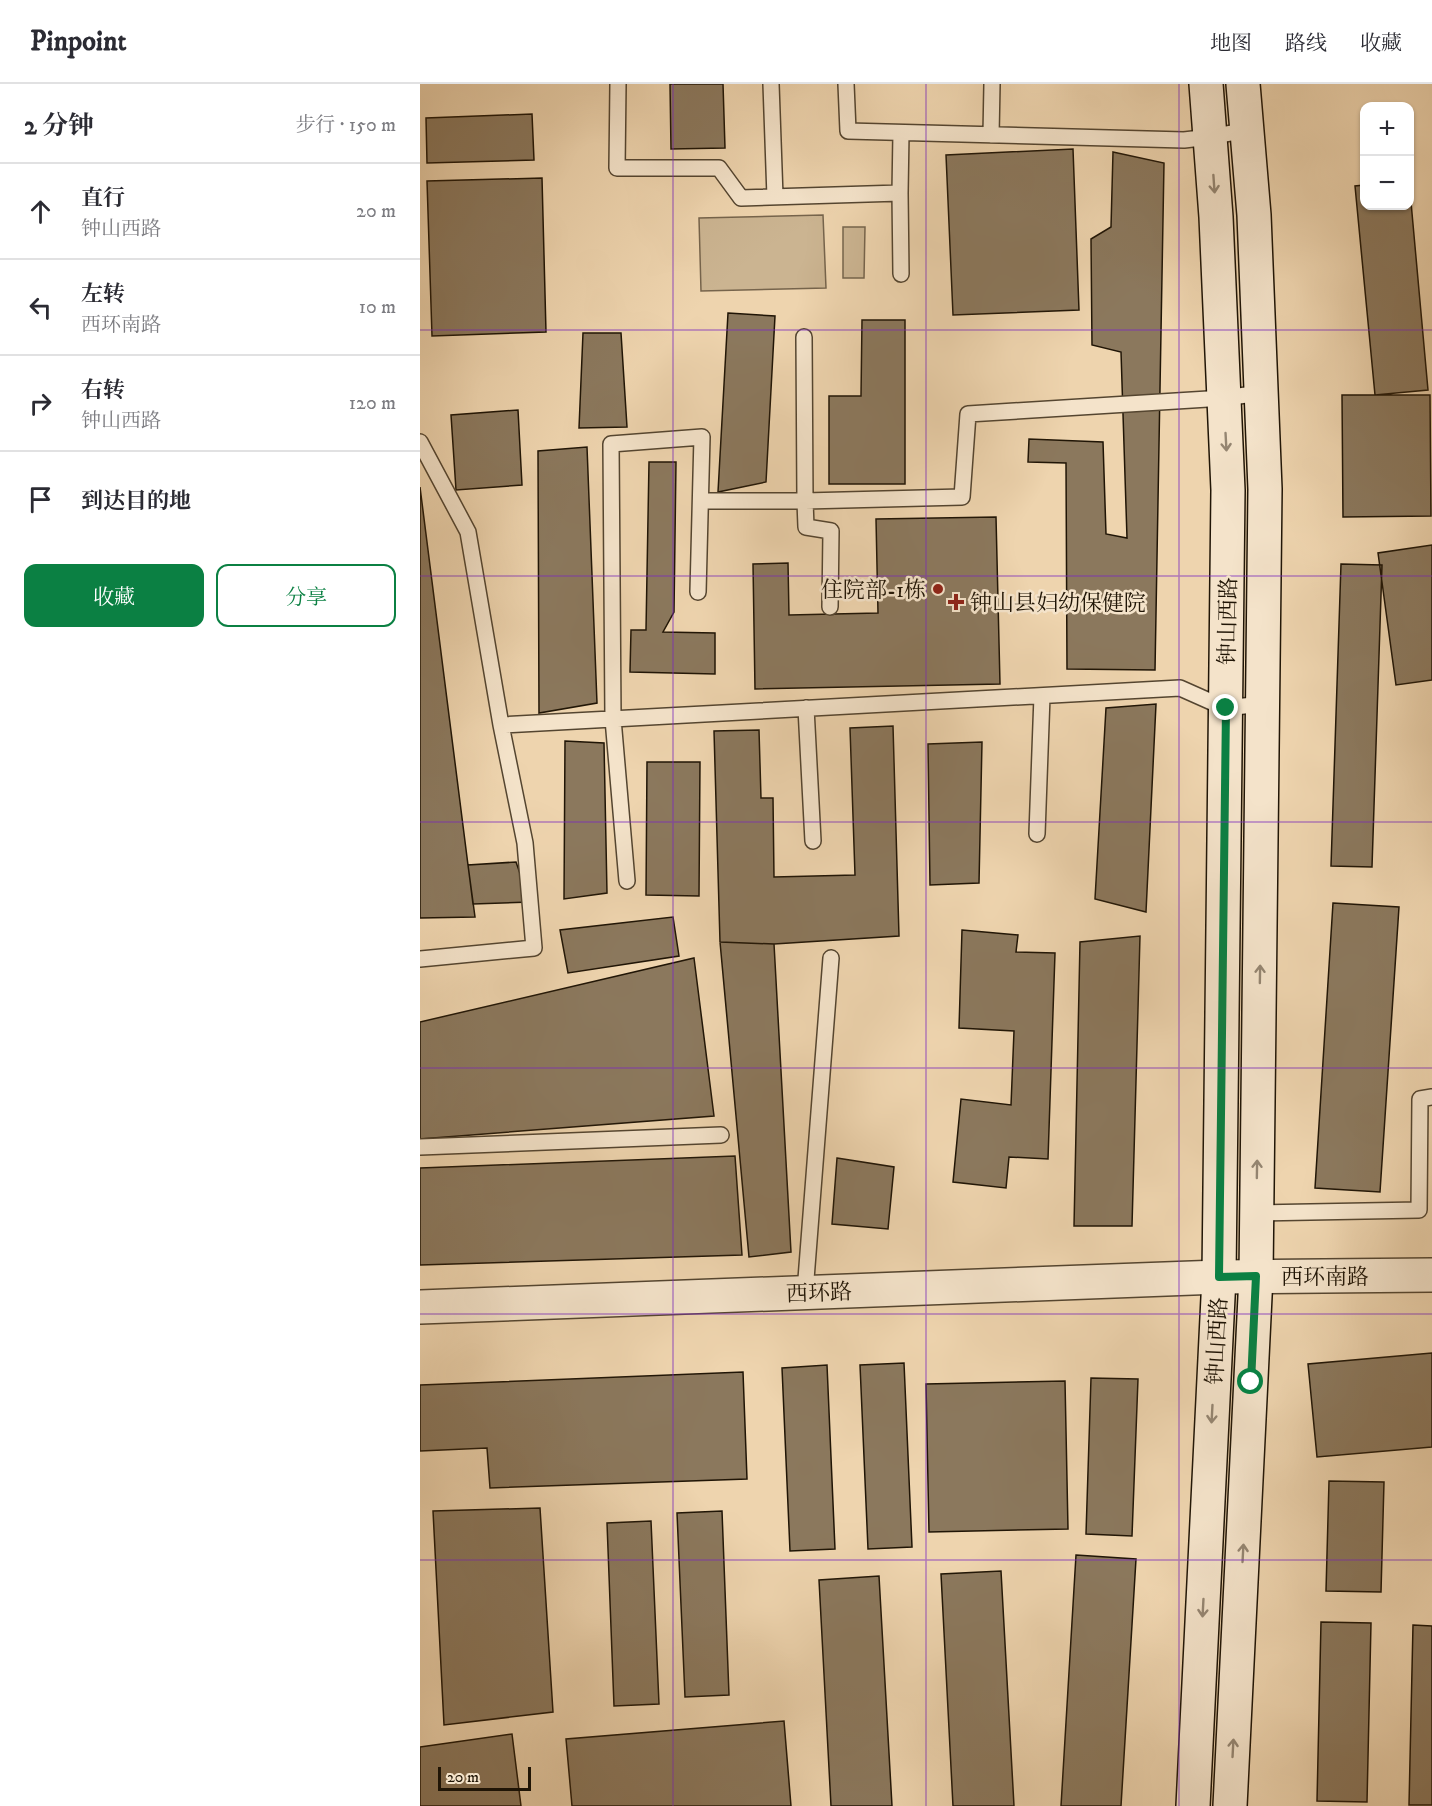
<!DOCTYPE html>
<html lang="zh">
<head>
<meta charset="utf-8">
<style>
	body { margin:0; font-family:"IM FELL DW Pica","Noto Serif SC",serif; background:#f2f2f3; color:#2b2b33 }
	.controls { position:absolute; right:18px; top:18px; display:grid; overflow:hidden; border-radius:12px; box-shadow:0 2px 4px #0004 }
	.controls button { width:54px; height:54px; display:grid; place-items:center; padding:0; border:0; border-bottom:2px solid #e1e1e2; background:#fff; color:#2b2b33; font:30px sans-serif }
	.scale { position:absolute; left:18px; bottom:15px; width:93px; box-sizing:border-box; padding-left:6px; border:3px solid #201506; border-top:0; font-size:16px; line-height:21px; white-space:nowrap; color:#201506; -webkit-text-stroke:4px #f4e3ca; paint-order:stroke }
	.stop { position:absolute; width:18px; height:18px; margin:-14px; border:4px solid #0b8043; border-radius:50%; background:#fff }
	.stop.end { background:#0b8043; border-color:#fff; box-shadow:0 2px 6px #0008 }
	.list { margin:0; padding:0; list-style:none }
	h2 { display:flex; justify-content:space-between; align-items:center; height:78px; margin:0; padding:0 24px; font-size:26px }
	h2 small { font-size:20px; font-weight:400; color:#7c7c81 }
	.list li { display:grid; grid-template-columns:39px 1fr auto; gap:18px; align-items:center; box-sizing:border-box; height:96px; padding:0 24px; border-top:2px solid #e1e1e2 }
	.list b { display:block; font-size:22px; white-space:nowrap }
	.list p { margin:0; font-size:20px; white-space:nowrap; color:#7c7c81 }
	.list em { font-size:20px; font-style:normal; color:#7c7c81 }
	.actions { display:flex; gap:12px; padding:18px 24px }
	.actions a { flex:1; padding:14px 0; border:2px solid #0b8043; border-radius:12px; text-align:center; font-size:21px; color:#0b8043 }
	.actions .main { background:#0b8043; color:#fff }
	.icon { flex:none; width:33px; height:33px; fill:none; stroke:currentColor; stroke-width:2; stroke-linecap:round; stroke-linejoin:round }
	.map { position:relative; flex:none; width:1012px; height:1722px; overflow:hidden }
	header { display:flex; align-items:center; gap:36px; box-sizing:border-box; height:84px; padding:0 30px; background:#fff; border-bottom:2px solid #e1e1e2 }
	header strong { font-size:28px }
	nav { display:flex; gap:33px; margin-inline-start:auto; font-size:21px }
	main { display:flex }
	aside { flex:1; background:#fff }
	.map>svg:first-child { display:block }
</style>
</head>
<body>
<header>
<strong>Pinpoint</strong>
<nav><a>地图</a><a>路线</a><a>收藏</a></nav>
</header>
<main>
<aside>
<h2>2 分钟<small>步行 · 150 m</small></h2>
<ul class="list">
<li><svg class="icon" aria-label="ahead" viewBox="0 0 24 24"><path d="M12 20V5M6 11l6-6 6 6"/></svg><div><b>直行</b><p>钟山西路</p></div><em>20 m</em></li>
<li><svg class="icon" aria-label="left" viewBox="0 0 24 24"><path d="M17 20v-9H6M10 6l-5 5 5 5"/></svg><div><b>左转</b><p>西环南路</p></div><em>10 m</em></li>
<li><svg class="icon" aria-label="right" viewBox="0 0 24 24"><path d="M7 20v-9h11M14 6l5 5-5 5"/></svg><div><b>右转</b><p>钟山西路</p></div><em>120 m</em></li>
<li><svg class="icon" aria-label="arrive" viewBox="0 0 24 24"><path d="M6 21V4h12l-3 4 3 4H6"/></svg><div><b>到达目的地</b></div></li>
</ul>
<div class="actions"><a class="main">收藏</a><a>分享</a></div>
</aside>
<div class="map">
<svg width="1012" height="1722" viewBox="0 0 1012 1722">
	<rect width="100%" height="100%" fill="#eed4ae"/>
	<filter id="stains"><feTurbulence type="fractalNoise" baseFrequency=".00333" numOctaves="4"/><feColorMatrix values="0 0 0 0 .2 0 0 0 0 .09 0 0 0 0 .02 0 0 0 .5 -.17"/></filter>
	<radialGradient id="worn" r=".72"><stop offset=".6" stop-color="#630" stop-opacity="0"/><stop offset="1" stop-color="#630" stop-opacity=".3"/></radialGradient>
	<path fill="#cbb491" stroke="#76644c" stroke-width="1.5" d="M403,131L406,204L281,207L279,134Z
		M423,143H445L444,194H423Z"/>
	<path fill="#8b785d" stroke="#201506" stroke-width="1.5" d="M250,0H303L305,64L251,65Z
		M112,30L114,76L7,79L6,34Z
		M653,65L659,226L533,231L526,71Z
		M693,68L744,79L735,586L647,585L646,379L608,378L609,355L683,358L686,450L707,454L701,268L672,261L671,155L691,143Z
		M122,94L126,248L12,252L7,97Z
		M944,101V122H990V107L1008,306L955,311L935,102Z
		M308,229L355,232L346,398L298,408Z
		M442,236H485V400H409V312H441Z
		M163,249H201L207,343L159,344Z
		M922,311H1010L1011,432L923,433Z
		M98,326L102,401L36,406L31,331Z
		M167,363L177,619L119,629L118,367Z
		M229,378H256L254,528L243,548L295,549V590L210,588L211,546H226Z
		M0,403L48,781L55,833L0,834Z
		M576,433L580,600L335,605L333,480L368,479L369,531L458,529L456,435Z
		M1012,461V596L976,601L958,469Z
		M921,480L962,481L952,783L911,782Z
		M736,620L726,828L675,815L686,624Z
		M473,642L479,852L354,860L300,858L294,647L339,646L341,714H353L354,793L435,791L430,644Z
		M145,657L184,659L187,809L144,815Z
		M562,658L559,799L510,801L508,660Z
		M227,678H280L279,812L226,811Z
		M96,778L110,818L53,820L48,781Z
		M913,819L979,823L960,1108L895,1104Z
		M253,833L259,872L148,889L140,846Z
		M542,846L598,851L596,868L635,869L628,1075L589,1073L586,1104L533,1098L541,1015L591,1021L594,947L539,944Z
		M720,852L712,1142H654L660,858Z
		M300,858L354,860L371,1168L329,1173Z
		M274,874L294,1032L0,1055V938Z
		M315,1072L322,1171L0,1181V1084Z
		M417,1074L474,1083L468,1145L412,1140Z
		M1012,1269V1363L897,1373L888,1280Z
		M484,1279L492,1463L448,1465L440,1281Z
		M407,1281L415,1465L370,1467L362,1284Z
		M323,1288L327,1395L70,1404L67,1364L0,1367V1301Z
		M671,1294L718,1295L712,1452L666,1450Z
		M645,1297L648,1445L509,1448L506,1300Z
		M909,1397L964,1398L961,1508L906,1507Z
		M120,1424L133,1628L24,1641L13,1427Z
		M302,1427L309,1611L265,1613L257,1429Z
		M231,1437L239,1620L194,1622L187,1439Z
		M656,1471L716,1475L701,1722H641Z
		M581,1487L594,1722H533L521,1490Z
		M459,1492L472,1722H411L399,1496Z
		M901,1538L951,1539L947,1718L897,1717Z
		M993,1541L1012,1542V1721H989Z
		M364,1637L371,1722H152L146,1655Z
		M92,1650L101,1722H0V1663Z"/>
	<g fill="none" stroke-linecap="round" stroke-linejoin="round">
		<defs>
			<path id="service" d="M198,0L197,84H299L321,114L480,109
				M351,0L355,113
				M426,0L428,47L764,56L790,53L827,46
				M571,51L572,0
				M481,190L480,109L481,49
				M0,358L48,448L81,641L760,604L805,624L843,620
				M281,417H385L384,253
				M410,523L411,447L386,443L385,417L542,413L548,330L804,314L841,309
				M386,624L393,757
				M617,750L622,612
				M207,797L193,635L191,360L282,353L278,508
				M0,875L114,864L105,759L81,641
				M0,1063L301,1051
				M837,1129L999,1126L1000,1015L1012,1013
				M385,1208L411,874"/>
			<path id="tertiary" d="M0,1223L799,1193L1012,1191"/>
			<path id="secondary" d="M773,1722L799,1193L808,406L796,133L786,0
				M810,1722L836,1192L845,405L834,131L823,0"/>
		</defs>
		<use href="#service" stroke="#544530" stroke-width="18"/>
		<use href="#tertiary" stroke="#544530" stroke-width="36"/>
		<use href="#secondary" stroke="#201506" stroke-width="36"/>
		<use href="#service" stroke="#f4e3ca" stroke-width="15"/>
		<use href="#tertiary" stroke="#f4e3ca" stroke-width="33"/>
		<use href="#secondary" stroke="#f4e3ca" stroke-width="33"/>
	</g>
	<defs><path id="oneway-shaft" d="M-6 0H5M1.5-3L5.5 0L1.5 3" fill="none" stroke-width="1.6" stroke-linecap="round" stroke-linejoin="round" transform="scale(1.5)"/></defs>
	<g stroke="#958672">
		<use href="#oneway-shaft" transform="translate(794 100) rotate(86)"/>
		<use href="#oneway-shaft" transform="translate(806 358) rotate(87)"/>
		<use href="#oneway-shaft" transform="translate(840 890) rotate(-89)"/>
		<use href="#oneway-shaft" transform="translate(837 1085) rotate(-89)"/>
		<use href="#oneway-shaft" transform="translate(792 1330) rotate(93)"/>
		<use href="#oneway-shaft" transform="translate(823 1469) rotate(-87)"/>
		<use href="#oneway-shaft" transform="translate(783 1524) rotate(93)"/>
		<use href="#oneway-shaft" transform="translate(813 1664) rotate(-87)"/>
	</g>
	<g fill="none" stroke-linecap="round" stroke-linejoin="round">
		<path stroke="#0b8043" stroke-width="8" d="M806,624L799,1193L836,1192L831,1298"/>
	</g>
	<path fill="none" stroke="#7b2cbf" stroke-width="1.5" stroke-opacity="0.55" d="M253,0V1722M506,0V1722M759,0V1722M0,246H1012M0,492H1012M0,738H1012M0,984H1012M0,1230H1012M0,1476H1012"/>
	<g fill="#8f2418" stroke="#f4e3ca" stroke-width="2">
		<circle cx="518" cy="505" r="6"/>
		<path d="M533 509h6v6h6v6h-6v6h-6v-6h-6v-6h6z"/>
	</g>
	<g text-anchor="middle" stroke-width="5" stroke-linejoin="round" paint-order="stroke">
		<g font-size="22" fill="#201506" stroke="#f4e3ca" text-anchor="end">
			<text x="506" y="513">住院部-1栋</text>
			<text x="550" y="526" text-anchor="start">钟山县妇幼保健院</text>
		</g>
		<g font-size="22" fill="#201506" stroke="#f4e3ca">
			<text transform="translate(807 537) rotate(-89)" y="8">钟山西路</text>
			<text x="905" y="1200">西环南路</text>
			<text transform="translate(399 1208) rotate(-2)" y="8">西环路</text>
			<text transform="translate(796 1257) rotate(-87)" y="8">钟山西路</text>
		</g>
	</g>
	<rect width="100%" height="100%" filter="url(#stains)"/>
	<rect width="100%" height="100%" fill="url(#worn)"/>
</svg>
<div class="controls">
<button>+</button>
<button>−</button>
</div>
<div class="scale">20 m</div>
<div class="stop" style="left:831px;top:1298px"></div>
<div class="stop end" style="left:806px;top:624px"></div>
</div>
</main>
</body>
</html>
